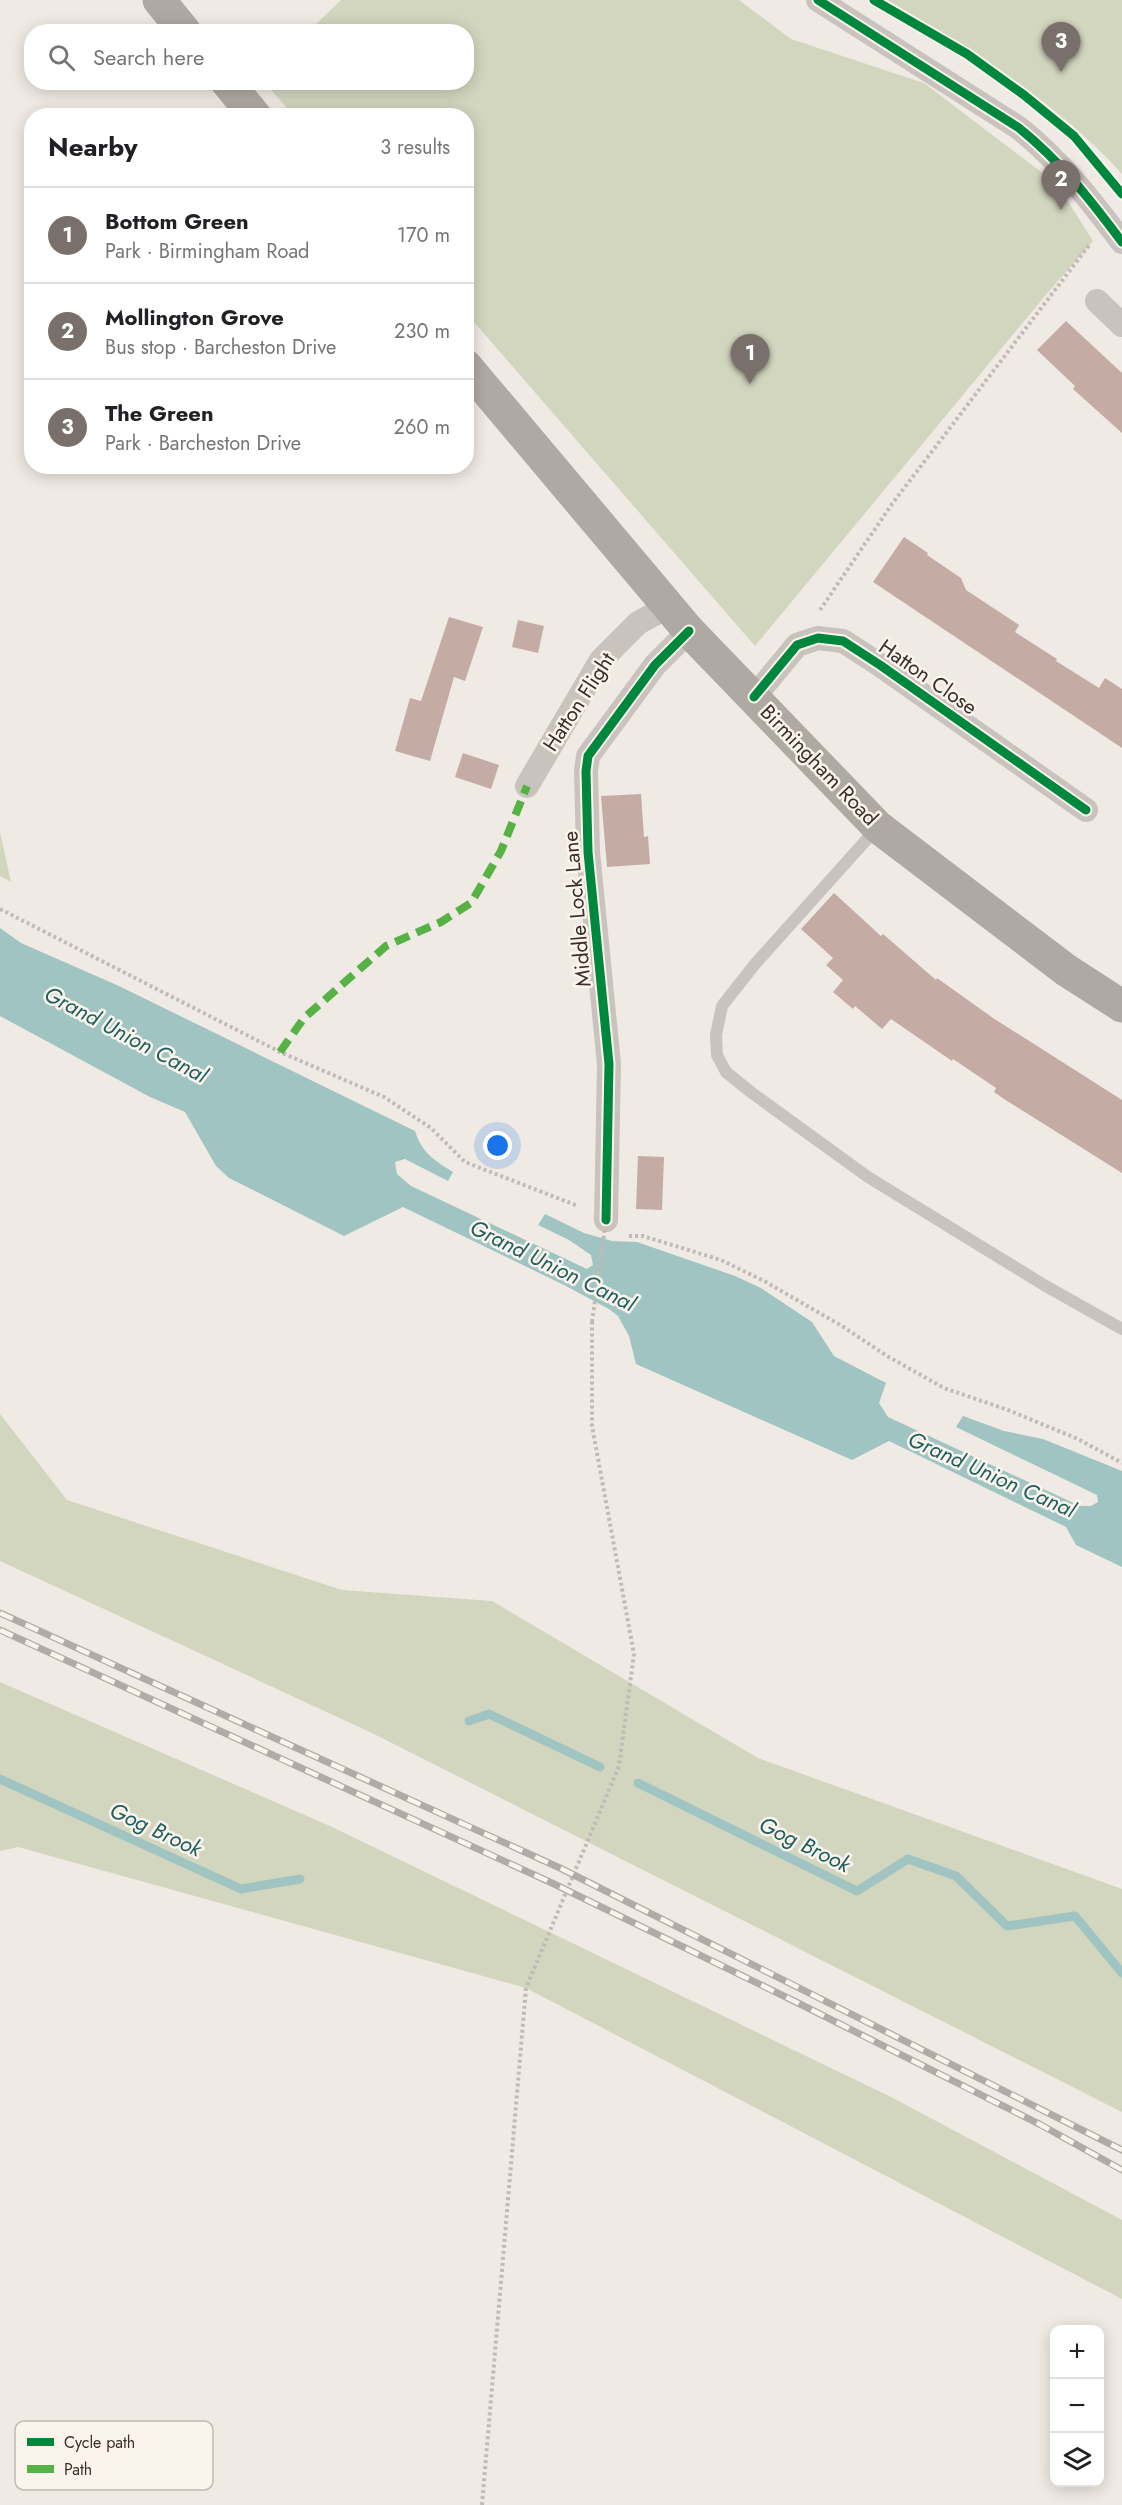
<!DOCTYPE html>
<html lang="en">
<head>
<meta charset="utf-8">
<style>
	body { margin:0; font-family:Jost,sans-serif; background:#f2f2f2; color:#202124 }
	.controls { position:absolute; right:18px; bottom:18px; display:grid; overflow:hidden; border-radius:12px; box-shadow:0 3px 15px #0003 }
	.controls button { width:54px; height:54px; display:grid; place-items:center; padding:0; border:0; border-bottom:2px solid #e0e0e0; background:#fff; color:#202124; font:30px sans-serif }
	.you { position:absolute; left:498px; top:1146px; width:21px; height:21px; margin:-15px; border:4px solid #fff; border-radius:50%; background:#1a73e8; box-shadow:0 0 0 9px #1a73e833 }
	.badge { display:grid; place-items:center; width:39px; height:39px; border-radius:50%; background:#7a706b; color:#fff; font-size:20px; font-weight:700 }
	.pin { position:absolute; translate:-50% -50px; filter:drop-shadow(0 2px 3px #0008) }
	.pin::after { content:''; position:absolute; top:32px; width:21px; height:18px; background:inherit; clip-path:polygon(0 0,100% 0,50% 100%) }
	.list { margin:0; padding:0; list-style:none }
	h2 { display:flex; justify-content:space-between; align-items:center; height:78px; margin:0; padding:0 24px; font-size:26px }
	h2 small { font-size:20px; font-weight:400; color:#757577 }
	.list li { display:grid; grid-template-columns:39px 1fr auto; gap:18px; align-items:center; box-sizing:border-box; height:96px; padding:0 24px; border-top:2px solid #e0e0e0 }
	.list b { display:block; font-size:22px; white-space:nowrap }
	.list p { margin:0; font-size:20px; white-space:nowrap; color:#757577 }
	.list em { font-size:20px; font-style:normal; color:#757577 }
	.icon { flex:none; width:33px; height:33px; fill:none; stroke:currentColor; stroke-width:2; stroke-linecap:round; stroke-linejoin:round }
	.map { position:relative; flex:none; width:1122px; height:2505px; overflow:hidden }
	.search { position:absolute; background:#fff; box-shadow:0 3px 15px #0003; left:24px; top:24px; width:450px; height:66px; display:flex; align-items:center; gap:15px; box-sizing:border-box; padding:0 21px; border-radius:24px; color:#757577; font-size:22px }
	.panel { position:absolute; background:#fff; box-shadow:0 3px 15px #0003; left:24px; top:108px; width:450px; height:366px; border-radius:24px }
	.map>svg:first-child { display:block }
</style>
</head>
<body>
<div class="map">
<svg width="1122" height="2505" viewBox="0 0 1122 2505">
	<rect width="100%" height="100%" fill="#f0eae4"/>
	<path fill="#d2d6be" d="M341,0H739L791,39L924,83L1057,184L1093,241L1050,290L755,646L467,314L466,116L293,115L265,83L466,82V32L309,31Z
		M887,0H1122V174C1057,101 969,51 887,0Z
		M0,832L11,882L0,876Z
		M0,1414L67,1500L342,1590L492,1601L758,1758L1122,1889V2112L372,1733L0,1561Z
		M0,1682L330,1826L891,2097L1122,2220V2299L526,1988L18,1847L0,1851Z"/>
	<path fill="#a0c4c1" d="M0,928L21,943L119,986L415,1131C422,1153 434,1160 453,1172L448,1181L405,1159L395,1162L397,1174L411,1186L587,1269L593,1265L591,1255L569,1240L538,1225L545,1214L584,1233L612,1241L637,1242L735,1276L761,1288L812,1322L834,1356L886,1383L879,1403L888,1417L1080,1506H1091L1098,1502L1097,1495L956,1427L963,1416L1004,1431L1043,1439L1122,1471V1567L1076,1545L1066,1527L889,1441L852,1460L636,1364L629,1336L618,1316L609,1309L564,1285L403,1207L344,1236L229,1178L216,1166L185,1112L150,1097L0,1016Z"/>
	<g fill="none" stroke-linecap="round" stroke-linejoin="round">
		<path stroke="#a0c4c1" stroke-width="9" d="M469,1721L489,1714L600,1767
			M0,1779L241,1889L300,1879
			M638,1783L857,1891L908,1859L956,1876L1007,1926L1075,1916L1122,1973"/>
	</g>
	<path fill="#c4aca5" d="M1066,321L1122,373V433L1073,389L1075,386L1037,350Z
		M904,537L928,553L927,555L961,578L966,590L1019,625L1015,632L1057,659L1056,661L1099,688L1105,678L1122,689V748L873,582Z
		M449,617L483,627L465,681L454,677L430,761L395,751L410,698L421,701Z
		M518,620L544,626L538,653L512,647Z
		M463,753L499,765L491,789L455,777Z
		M641,794L644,837L648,836L650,864L607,867L601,796Z
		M834,893L881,936L883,934L936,980L937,978L993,1018L1122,1100V1173L1004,1099L994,1092L996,1088L953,1059L952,1061L891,1019L882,1029L855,1006L853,1009L833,992L843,980L826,965L833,958L801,929Z
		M638,1156L664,1157L662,1210L636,1209Z"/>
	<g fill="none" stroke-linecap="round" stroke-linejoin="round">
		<path stroke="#c2bab6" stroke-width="4" stroke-dasharray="3 3" stroke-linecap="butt" d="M820,610L892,504L1090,244
			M0,909L280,1052L384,1097L431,1128L465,1162L578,1206
			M629,1236H643L721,1260L766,1282L842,1326L887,1356L944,1388L1008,1410L1078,1439L1122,1463
			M482,2505L526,1988L619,1766L634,1654L592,1426V1322"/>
		<path stroke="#cac2bd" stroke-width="12" d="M877,828L755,964L722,1006L716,1035L717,1055L726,1072L752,1093L868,1177L1044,1285L1122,1329"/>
		<path stroke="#cac2bd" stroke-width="24" d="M818,0L1019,128C1061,162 1089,198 1122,242
			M1097,301L1122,325
			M754,697L797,645L818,638L843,641L880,665L1086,810
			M527,786L601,660L638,623L669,606
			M606,1220L609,1064L588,852L586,771L588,756L655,665L689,631"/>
		<path stroke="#afa9a3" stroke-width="33" d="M159,0L185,32
			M227,82L255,116
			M466,366L689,631L878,827L1066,970L1122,1006"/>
		<defs>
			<path id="rail" d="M0,1613L560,1868L1122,2150
				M0,1630L552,1883L798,2003L1041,2125L1122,2170"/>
		</defs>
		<use href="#rail" stroke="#b1aba7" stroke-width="7"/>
		<use href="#rail" stroke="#fbf4ed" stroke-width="4.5" stroke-dasharray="14" stroke-linecap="butt"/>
		<path stroke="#c2bab6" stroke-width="4" stroke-dasharray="3 3" stroke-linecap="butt" d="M592,1322L606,1220"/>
		<path stroke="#57b246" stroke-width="8" stroke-dasharray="15 8" stroke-linecap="butt" d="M280,1052L304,1018L386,946L441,922L471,903L501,851L527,786"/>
		<defs>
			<path id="cycleway" d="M818,0L1019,128C1061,162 1089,198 1122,242
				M874,0L967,54L1024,95L1074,136L1122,194
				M754,697L797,645L818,638L843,641L880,665L1086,810
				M606,1220L609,1064L588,852L586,771L588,756L655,665L689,631"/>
		</defs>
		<use href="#cycleway" stroke="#fbf4ed" stroke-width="13"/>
		<use href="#cycleway" stroke="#00873e" stroke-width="9"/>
	</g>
	<g text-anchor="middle" stroke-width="5" stroke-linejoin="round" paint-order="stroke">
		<g font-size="21" fill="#3b2e2a" stroke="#fbf4ed">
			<text transform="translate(928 677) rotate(35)" y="7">Hatton Close</text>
			<text transform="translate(579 702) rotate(-57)" y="7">Hatton Flight</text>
			<text transform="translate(819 765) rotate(46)" y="7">Birmingham Road</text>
			<text transform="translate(577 909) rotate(-95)" y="7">Middle Lock Lane</text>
		</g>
		<g font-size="22" font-style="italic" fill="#1d5f5f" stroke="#fbf4ed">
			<text transform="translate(126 1034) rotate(28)" y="8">Grand Union Canal</text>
			<text transform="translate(553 1265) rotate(26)" y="8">Grand Union Canal</text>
			<text transform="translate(992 1474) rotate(24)" y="8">Grand Union Canal</text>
			<text transform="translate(156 1829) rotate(25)" y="8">Gog Brook</text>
			<text transform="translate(805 1844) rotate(26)" y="8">Gog Brook</text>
		</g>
	</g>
	<rect x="15" y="2421" width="198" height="69" rx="9" fill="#fbf4ed" stroke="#c1b9b2" stroke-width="1.5"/>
	<rect x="27" y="2438" width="27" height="8" fill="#00873e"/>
	<rect x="27" y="2465" width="27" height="8" fill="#57b246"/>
	<g font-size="16" fill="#3b2e2a">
		<text x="64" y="2448">Cycle path</text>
		<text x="64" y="2475">Path</text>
	</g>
</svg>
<div class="controls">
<button>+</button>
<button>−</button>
<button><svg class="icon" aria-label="layers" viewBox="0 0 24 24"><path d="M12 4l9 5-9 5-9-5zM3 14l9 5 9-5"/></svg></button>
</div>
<div class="you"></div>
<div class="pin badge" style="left:750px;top:384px">1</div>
<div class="pin badge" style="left:1061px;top:210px">2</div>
<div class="pin badge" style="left:1061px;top:72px">3</div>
<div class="search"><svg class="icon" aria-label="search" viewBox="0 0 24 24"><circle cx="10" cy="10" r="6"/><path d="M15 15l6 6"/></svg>Search here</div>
<section class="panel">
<h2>Nearby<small>3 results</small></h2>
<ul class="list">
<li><span class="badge">1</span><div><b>Bottom Green</b><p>Park · Birmingham Road</p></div><em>170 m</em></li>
<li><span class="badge">2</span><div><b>Mollington Grove</b><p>Bus stop · Barcheston Drive</p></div><em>230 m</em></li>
<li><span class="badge">3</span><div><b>The Green</b><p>Park · Barcheston Drive</p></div><em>260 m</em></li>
</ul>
</section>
</div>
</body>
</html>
